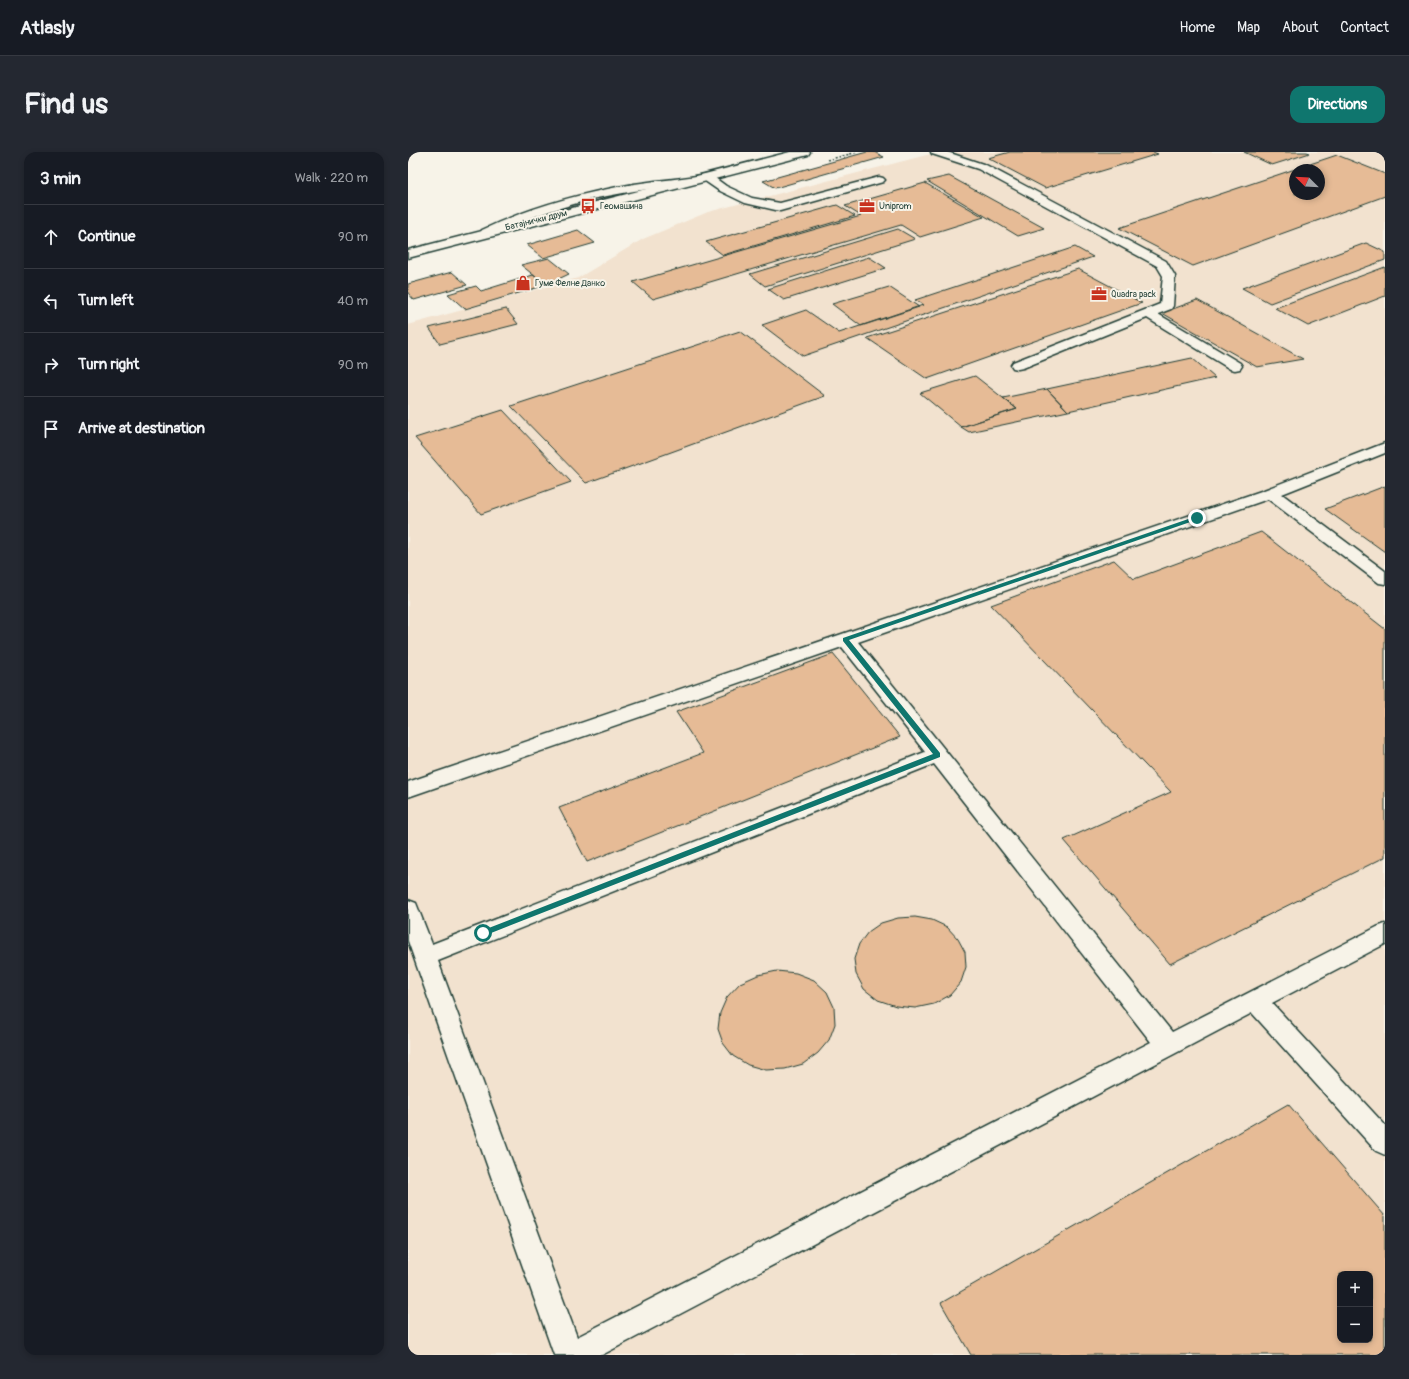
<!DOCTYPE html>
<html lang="en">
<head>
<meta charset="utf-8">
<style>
	body { margin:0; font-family:Pangolin,sans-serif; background:#242831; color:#f1f3f6 }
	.controls { position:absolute; right:12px; bottom:12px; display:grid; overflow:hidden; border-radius:8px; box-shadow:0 2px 6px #0003 }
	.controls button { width:36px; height:36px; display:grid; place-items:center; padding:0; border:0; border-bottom:1px solid #363941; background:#171b24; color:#f1f3f6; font:20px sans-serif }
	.compass { position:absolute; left:881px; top:12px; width:36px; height:36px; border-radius:50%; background:#171b24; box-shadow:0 2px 6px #0003; rotate:294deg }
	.stop { position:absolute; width:12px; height:12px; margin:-9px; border:3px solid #0f766e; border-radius:50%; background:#fff }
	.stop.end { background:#0f766e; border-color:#fff; box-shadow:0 1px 4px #0008 }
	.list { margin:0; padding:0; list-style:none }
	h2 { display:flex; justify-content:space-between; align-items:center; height:52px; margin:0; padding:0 16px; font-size:17px }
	h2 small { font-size:13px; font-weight:400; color:#9ea1a6 }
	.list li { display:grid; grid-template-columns:26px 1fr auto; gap:12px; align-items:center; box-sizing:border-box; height:64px; padding:0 16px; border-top:1px solid #363941 }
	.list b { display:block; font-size:15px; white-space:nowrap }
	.list em { font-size:13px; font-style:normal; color:#9ea1a6 }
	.icon { flex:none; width:22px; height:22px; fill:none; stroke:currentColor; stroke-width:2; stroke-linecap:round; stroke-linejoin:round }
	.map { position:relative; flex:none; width:977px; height:1203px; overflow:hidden; border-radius:12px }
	header { display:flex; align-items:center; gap:24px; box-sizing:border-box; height:56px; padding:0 20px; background:#171b24; border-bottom:1px solid #363941 }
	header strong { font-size:19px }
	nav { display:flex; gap:22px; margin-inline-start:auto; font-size:14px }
	.intro { display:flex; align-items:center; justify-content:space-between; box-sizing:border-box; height:96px; padding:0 24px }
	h1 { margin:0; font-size:28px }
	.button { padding:10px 18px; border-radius:12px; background:#0f766e; color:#fff; font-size:14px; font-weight:700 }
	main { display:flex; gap:24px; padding:0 24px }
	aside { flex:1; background:#171b24; border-radius:12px; box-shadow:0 2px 6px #0003 }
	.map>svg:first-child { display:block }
</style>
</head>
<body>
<header>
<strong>Atlasly</strong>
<nav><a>Home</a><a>Map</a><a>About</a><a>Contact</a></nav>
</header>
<div class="intro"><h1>Find us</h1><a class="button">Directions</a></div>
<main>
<aside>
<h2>3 min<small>Walk · 220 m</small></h2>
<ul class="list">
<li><svg class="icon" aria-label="ahead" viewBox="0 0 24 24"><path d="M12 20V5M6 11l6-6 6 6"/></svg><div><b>Continue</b></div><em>90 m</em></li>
<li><svg class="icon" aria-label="left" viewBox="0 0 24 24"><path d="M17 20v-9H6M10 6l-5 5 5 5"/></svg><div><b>Turn left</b></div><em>40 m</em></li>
<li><svg class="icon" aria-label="right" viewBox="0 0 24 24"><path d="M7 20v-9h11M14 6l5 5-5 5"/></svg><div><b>Turn right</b></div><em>90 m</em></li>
<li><svg class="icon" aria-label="arrive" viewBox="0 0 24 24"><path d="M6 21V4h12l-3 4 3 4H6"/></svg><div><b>Arrive at destination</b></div></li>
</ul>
</aside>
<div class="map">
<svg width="977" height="1203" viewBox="0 0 977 1203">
	<rect width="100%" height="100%" fill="#f7f3e8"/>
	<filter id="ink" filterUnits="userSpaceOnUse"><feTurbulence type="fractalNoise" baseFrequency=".025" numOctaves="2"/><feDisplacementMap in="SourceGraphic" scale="8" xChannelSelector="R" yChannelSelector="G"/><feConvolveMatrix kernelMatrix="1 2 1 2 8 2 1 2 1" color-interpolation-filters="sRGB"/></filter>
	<g filter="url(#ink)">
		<path fill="#f2e2cf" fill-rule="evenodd" d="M530,0H977V1203H0V173L170,126L235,87L300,60ZM887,18H911V42H887ZM932,1122H962V1188H932Z"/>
		<path fill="#e6bb96" stroke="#1f3d34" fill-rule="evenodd" d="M459,0H466L476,5L367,36L355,29Z
			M602,0H745L750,2L637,36L580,6Z
			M836,0H899L902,1L864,13Z
			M929,3L977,22V44L785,114L711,76ZM887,18H911V42H887Z
			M541,24L636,76L610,84L519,29Z
			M517,31L576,65L512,85L493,73L245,147L225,130L453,64L437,54Z
			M429,53L447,64L315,103L298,90Z
			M490,77L507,87L357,134L342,122Z
			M170,78L187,91L135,106L119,93Z
			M958,91L977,100V108L862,151L834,136Z
			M667,95L685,105L395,204L354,173L398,158L431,181L515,153L507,148Z
			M461,105L478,116L376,148L360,137Z
			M141,106L161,122L138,133L113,113Z
			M977,115V144L900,174L867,156Z
			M670,117L734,151L519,227L459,186Z
			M44,120L59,133L6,148L0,141V132Z
			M125,123L138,133L57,157L40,142L68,134L73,139Z
			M481,135L511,155L453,174L424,152Z
			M789,148L895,207L849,215L754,161Z
			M98,157L110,172L32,192L21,176Z
			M332,179L417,244L178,331L103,254Z
			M784,206L807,226L660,259L639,237Z
			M567,224L609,257L553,275L512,241Z
			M639,237L660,259L561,280L553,275L609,257L595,246Z
			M95,258L163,330L73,362L7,286Z
			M977,334V400L917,357Z
			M853,380L977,477V705L762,812L656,688L763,640L583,453L706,408L726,427Z
			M425,502L492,585L179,710L151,656L295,601L268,560Z
			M507,765L524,768L539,775L550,787L557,800L558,815L553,830L542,843L526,852L507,856L488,854L470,848L456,837L448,822L446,807L451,792L460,780L473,771L490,766Z
			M369,819L388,821L406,828L419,840L426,855L427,872L421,888L410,901L395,912L377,917L358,918L340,913L325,904L315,891L310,877L312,861L319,845L332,831L350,823Z
			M880,952L977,1064V1203H563L533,1151ZM932,1122H962V1188H932Z"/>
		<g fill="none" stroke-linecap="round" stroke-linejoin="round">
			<defs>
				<path id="lane" d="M523,0H539L578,13L758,109L767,124L765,154L763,157L750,162L832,211L834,214L832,217L827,218L822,217L739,166L615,216L610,217L605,216L603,213L605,210L752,152L755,124L749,114L570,17L524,2Z
					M299,22L303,23L318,34L344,46L372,51L471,25L475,26L477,28L475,30L372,59L337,51L310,38L297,29L226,39L183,47L142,59L111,70L82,84H74L72,81L74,78C122,55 174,41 226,32C250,28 276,27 299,22Z
					M977,291V301L874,342L977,419V432L971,431L860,347L450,490L764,880L969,775L977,772V792L864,851L977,973V1003L968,999L844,861L194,1203H146L0,789V748L8,751L24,792L517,600L434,495L0,645V630L856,338ZM526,612L743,890L169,1185L30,809Z"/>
				<path id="secondary" d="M382,0H402L400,3L0,106V98Z"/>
			</defs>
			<use href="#lane" stroke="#1f3d34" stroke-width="3"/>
			<use href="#secondary" stroke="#1f3d34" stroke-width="3"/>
			<path stroke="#1f3d34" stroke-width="1.5" stroke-dasharray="2 2" stroke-linecap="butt" d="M419,8L450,0"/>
			<use href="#lane" fill="#f7f3e8" fill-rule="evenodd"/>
			<use href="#secondary" fill="#f7f3e8" fill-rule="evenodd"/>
		</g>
	</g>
	<path fill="#0f766e" d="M789,364L792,366L791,367L441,488L532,601V605L78,783H73V779L525,602L435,489V486Z"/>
	<defs>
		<symbol id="bus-bare" viewBox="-9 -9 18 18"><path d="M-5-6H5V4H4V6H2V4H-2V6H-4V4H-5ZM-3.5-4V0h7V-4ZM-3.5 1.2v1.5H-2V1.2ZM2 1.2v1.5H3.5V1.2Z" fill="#c8321e" stroke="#f7f3e8" stroke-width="2.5" paint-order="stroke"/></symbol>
		<symbol id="office-bare" viewBox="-9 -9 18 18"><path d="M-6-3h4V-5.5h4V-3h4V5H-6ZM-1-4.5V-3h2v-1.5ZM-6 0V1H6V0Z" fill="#c8321e" stroke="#f7f3e8" stroke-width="2.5" paint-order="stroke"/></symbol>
		<symbol id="shop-bare" viewBox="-9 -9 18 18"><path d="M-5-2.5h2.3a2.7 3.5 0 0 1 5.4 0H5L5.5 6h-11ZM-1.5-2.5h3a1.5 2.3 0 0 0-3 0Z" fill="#c8321e" stroke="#f7f3e8" stroke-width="2.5" paint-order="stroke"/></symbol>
	</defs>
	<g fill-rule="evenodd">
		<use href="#bus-bare" x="169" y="43" width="22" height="22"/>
		<use href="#office-bare" x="448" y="43" width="22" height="22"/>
		<use href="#shop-bare" x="104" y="120" width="22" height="22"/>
		<use href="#office-bare" x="680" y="131" width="22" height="22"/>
	</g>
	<g text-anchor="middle" stroke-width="4" stroke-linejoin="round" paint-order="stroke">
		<g font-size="9" fill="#1f3d34" stroke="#f7f3e8" text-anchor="start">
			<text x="192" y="57">Геомашина</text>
			<text x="471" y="57">Uniprom</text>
			<text x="127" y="134">Гуме Фелне Данко</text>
			<text x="703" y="145">Quadra pack</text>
		</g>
		<g font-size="9" fill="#1f3d34" stroke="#f7f3e8">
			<text transform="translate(128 68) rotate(-14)" y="3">Батајнички друм</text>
		</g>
	</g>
</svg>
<div class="controls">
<button>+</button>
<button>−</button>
</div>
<svg class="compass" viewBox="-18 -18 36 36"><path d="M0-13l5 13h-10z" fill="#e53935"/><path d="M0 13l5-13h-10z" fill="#9ea1a6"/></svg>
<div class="stop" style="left:75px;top:781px"></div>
<div class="stop end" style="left:789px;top:366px"></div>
</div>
</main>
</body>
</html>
